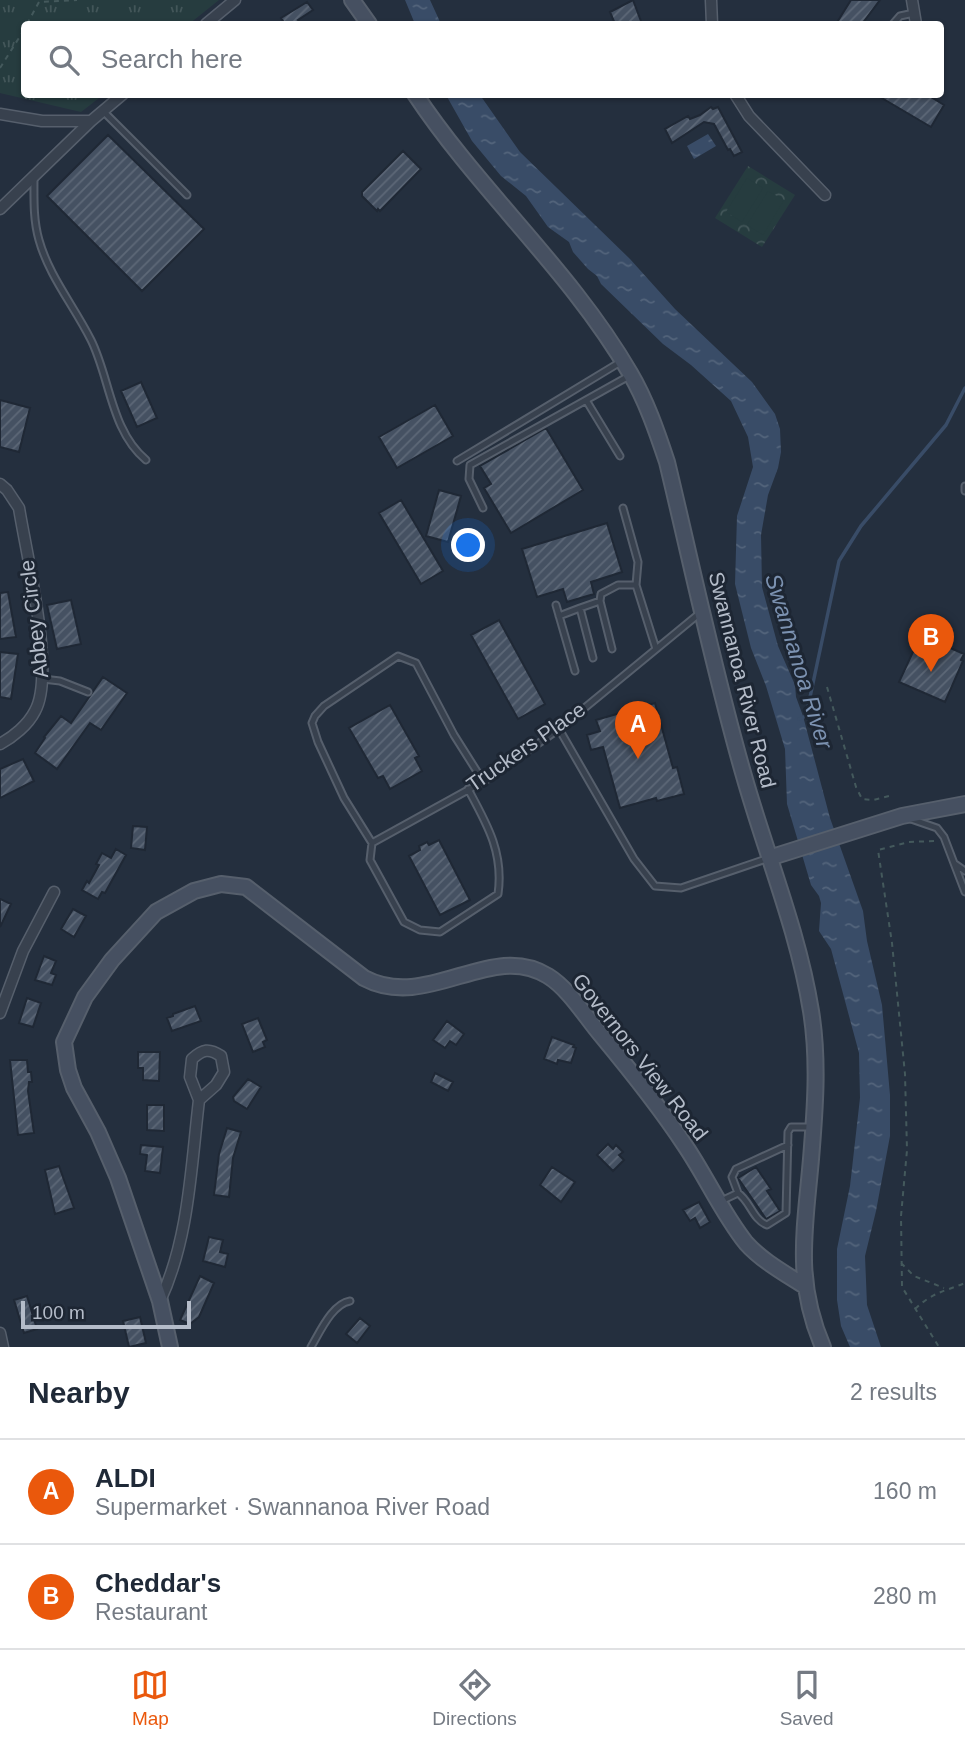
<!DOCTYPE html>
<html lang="en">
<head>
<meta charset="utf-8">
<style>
	body { margin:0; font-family:Arial,sans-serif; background:#f2f2f3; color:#1f2937 }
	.scale { position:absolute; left:21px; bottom:18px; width:170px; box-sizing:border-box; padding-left:7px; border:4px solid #b4bcc9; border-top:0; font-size:19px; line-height:24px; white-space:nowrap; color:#b4bcc9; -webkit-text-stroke:5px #1d2633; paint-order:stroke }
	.you { position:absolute; left:469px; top:546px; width:24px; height:24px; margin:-18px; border:5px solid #fff; border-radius:50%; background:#1a73e8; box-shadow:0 0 0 10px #1a73e833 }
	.badge { display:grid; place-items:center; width:46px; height:46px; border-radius:50%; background:#ea580c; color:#fff; font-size:23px; font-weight:700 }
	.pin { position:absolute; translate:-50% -58px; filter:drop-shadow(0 2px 4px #0008) }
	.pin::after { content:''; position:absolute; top:37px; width:24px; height:21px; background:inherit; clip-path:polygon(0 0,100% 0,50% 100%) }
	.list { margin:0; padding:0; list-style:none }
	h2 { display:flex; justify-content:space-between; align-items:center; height:91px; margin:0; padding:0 28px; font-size:30px }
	h2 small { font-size:23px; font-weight:400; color:#747a83 }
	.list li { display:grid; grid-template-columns:46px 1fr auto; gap:21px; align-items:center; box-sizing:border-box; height:105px; padding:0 28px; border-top:2px solid #e0e1e3 }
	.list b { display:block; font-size:26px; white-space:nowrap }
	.list p { margin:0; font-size:23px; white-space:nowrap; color:#747a83 }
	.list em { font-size:23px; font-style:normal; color:#747a83 }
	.icon { flex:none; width:38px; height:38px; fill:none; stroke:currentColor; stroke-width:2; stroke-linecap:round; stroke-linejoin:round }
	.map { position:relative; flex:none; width:965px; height:1347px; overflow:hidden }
	.search { position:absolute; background:#fff; box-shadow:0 2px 5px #0004; left:21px; right:21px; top:21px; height:77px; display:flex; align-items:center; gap:18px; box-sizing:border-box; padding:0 24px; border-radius:7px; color:#747a83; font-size:26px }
	.sheet { height:301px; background:#fff }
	nav { display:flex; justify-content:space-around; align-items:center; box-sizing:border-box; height:98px; border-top:2px solid #e0e1e3; background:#fff; font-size:19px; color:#747a83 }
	nav a { display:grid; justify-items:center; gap:4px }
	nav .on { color:#ea580c }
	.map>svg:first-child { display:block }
</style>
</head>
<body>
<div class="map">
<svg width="965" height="1347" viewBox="0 0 965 1347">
	<defs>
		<pattern id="grass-tufts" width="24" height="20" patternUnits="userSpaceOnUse" patternTransform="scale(1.75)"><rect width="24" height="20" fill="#263c3f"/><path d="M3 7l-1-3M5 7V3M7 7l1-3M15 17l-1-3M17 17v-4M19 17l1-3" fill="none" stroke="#435659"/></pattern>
		<pattern id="forest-crowns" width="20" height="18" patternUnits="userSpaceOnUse" patternTransform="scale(1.75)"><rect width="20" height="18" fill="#263c3f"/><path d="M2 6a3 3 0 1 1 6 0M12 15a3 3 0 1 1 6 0" fill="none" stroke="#435659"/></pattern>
		<pattern id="water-ripples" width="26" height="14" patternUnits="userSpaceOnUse" patternTransform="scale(1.75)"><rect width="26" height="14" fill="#394c67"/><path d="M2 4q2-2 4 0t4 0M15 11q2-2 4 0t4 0" fill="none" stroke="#53647b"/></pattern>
		<pattern id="building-hatch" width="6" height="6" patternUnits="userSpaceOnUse" patternTransform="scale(1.75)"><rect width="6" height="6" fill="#455162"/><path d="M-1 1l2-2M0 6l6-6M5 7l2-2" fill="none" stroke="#5d6877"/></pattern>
	</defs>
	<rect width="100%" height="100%" fill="#242f3e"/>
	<path fill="url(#grass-tufts)" d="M0,0H219L189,24H24V94L103,95L81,112L0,93Z"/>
	<path fill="url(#forest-crowns)" d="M748,166L795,195L762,247L715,218Z"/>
	<path fill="#263c3f" d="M747,178L763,188L742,222L726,212Z
		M768,191L784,200L763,235L747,225Z"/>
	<path fill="url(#water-ripples)" d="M405,0H430L441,24H415Z
		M446,95H480L520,152L630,259L675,309L752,382L775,414L780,429L781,452L778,468L768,495L761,535L762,587L778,646L795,685L796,697L803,716L830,818L863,911L867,941L882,1005L890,1095V1136L876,1211L865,1256L867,1305L881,1347H850L841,1326L837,1300V1249L850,1186L860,1098L859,1053L831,949L819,931L821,903L819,896L811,885L787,804L785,749L766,686L751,648L735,584L737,516L753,467L748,437L731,401L691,365L663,344L601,284L597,276L588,269L573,252L569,242L548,227L526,196L501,176L472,141Z
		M708,134L716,146L694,159L687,146Z"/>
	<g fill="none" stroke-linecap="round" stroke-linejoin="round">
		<path stroke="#394c67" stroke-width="3.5" d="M799,719L806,716L839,561L861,526L946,425L965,388"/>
	</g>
	<path fill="url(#building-hatch)" stroke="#1f2835" stroke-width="2" d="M633,0L642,24H615L610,12Z
		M851,0H880L862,24H836Z
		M307,2L313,10L298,20L301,24H285L281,18Z
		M875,94H926L944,105L931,127Z
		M711,107L713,109L718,107L742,152L734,156L730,149L728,150L714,124L704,122L672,143L665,129L688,116L690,119L700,115Z
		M108,135L204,229L142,291L47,196Z
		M403,151L421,169L380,211L378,209L377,211L362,196V192Z
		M141,382L157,418L137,427L121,391Z
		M0,400L30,408L19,452L0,447Z
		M435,405L453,436L397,468L379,437Z
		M546,428L583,490L511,533L484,488L491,484L480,466Z
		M439,490L461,496L448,542L426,536Z
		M401,500L443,571L421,584L379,513Z
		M607,523L622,572L591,582L594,594L567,602L563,589L537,597L522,549Z
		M8,592L16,637L0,639V593Z
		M71,600L81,644L57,649L47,605Z
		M499,620L545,704L518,719L471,635Z
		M923,636L964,654L961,660L963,661L945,702L899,682L918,641L920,642Z
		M0,652L18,654L11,699L0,697Z
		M103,677L127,693L101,730L90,723L57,769L35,753L45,738L44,737L61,716L71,723Z
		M655,703L673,768L677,767L684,794L657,801L656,798L620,808L603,747L591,750L587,735L600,731L596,720Z
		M390,705L419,756L415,758L422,771L390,789L383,776L378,778L349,728Z
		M23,759L34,781L0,798V769Z
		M133,826L147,827L145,850L131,848Z
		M439,840L470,900L440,915L409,856L420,850L419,846L427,842L429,845Z
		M116,849L126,855L105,893L102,892L98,899L82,890L87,881L89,883L99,865L96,864L102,853L111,858Z
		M0,899L11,904L0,927Z
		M73,909L86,916L74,937L61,929Z
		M44,956L56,961L51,973L56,975L52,985L35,980Z
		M27,998L41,1003L33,1027L19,1023Z
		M195,1006L201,1021L172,1031L167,1018L173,1016V1014Z
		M258,1018L267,1040L263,1042L265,1047L253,1052L242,1024Z
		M447,1021L464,1034L456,1045L450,1041L445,1048L433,1040Z
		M552,1037L574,1045L573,1047L576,1048L571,1063L558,1060L557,1064L544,1059Z
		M138,1052H160L159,1081L143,1080V1068H138Z
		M10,1060H27L28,1072H31L32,1082H29L28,1091L34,1133L18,1135Z
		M435,1073L453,1082L448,1091L431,1082Z
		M248,1079L261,1087L247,1109L234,1101L233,1097Z
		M147,1105H164V1131L147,1130Z
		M227,1128L241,1132L233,1158L229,1197L214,1195L219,1154Z
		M608,1144L613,1149L616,1145L623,1152L619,1155L624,1160L613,1171L597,1155Z
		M141,1145L163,1147L160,1173L145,1171L147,1155L140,1154Z
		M59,1166L74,1208L55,1214L45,1170Z
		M552,1167L575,1182L561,1202L540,1185Z
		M756,1167L771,1189L767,1191L780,1211L766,1219L738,1178Z
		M699,1202L710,1222L700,1228L695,1218L690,1221L683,1210Z
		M209,1237L223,1240L220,1252L228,1254L225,1267L203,1261Z
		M200,1276L214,1283L199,1317L190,1324L180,1320Z
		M27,1296L37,1329L24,1333L14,1300Z
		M140,1317L146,1343L129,1347L123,1321Z
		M360,1318L370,1326L357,1343L346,1334Z"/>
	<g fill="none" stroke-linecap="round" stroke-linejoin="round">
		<defs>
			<path id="lane" d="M893,24L900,16L914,13
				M103,111L187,195
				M34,177C34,198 33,219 39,240C49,276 74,306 91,340C110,378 111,431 146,460
				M586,400L620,456
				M457,461L622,361
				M965,486V491
				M483,508L469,479L470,465L629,376
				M623,508L638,562L636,585L656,649
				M556,605L575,671
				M580,608L600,601
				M559,616L580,608L593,658
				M612,649L600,601L601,594L618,585H636
				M43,679L60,681L88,692
				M559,729L634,859L655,886L681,888L769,858
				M468,789C487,824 504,853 498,894L440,932L420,930L404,922L370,860L372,843L344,798L318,742L312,723L315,716L324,706L398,656L416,663L454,735L483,781
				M911,819L937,828L944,837L965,892
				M372,843L486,780L559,729L700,613
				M955,864L965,871
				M738,1193L732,1177L736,1169L788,1145
				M719,1202L738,1193C750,1201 753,1220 767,1225L786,1213L788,1132L791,1127H813
				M311,1347C320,1332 332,1304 350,1301"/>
			<path id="street" d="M711,0L712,24
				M912,0L916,24
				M206,24L235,0
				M735,94L749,116L825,195
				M0,114L42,121H91L123,94
				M0,209L91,121
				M0,484L7,490L19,508C26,553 56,674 35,711C28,725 13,737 0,744
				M0,1013L23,951L54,892
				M160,1301C189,1239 191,1167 199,1100L216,1085L224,1072L221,1056C209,1048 203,1049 192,1059L190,1077L199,1100
				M0,1333L3,1347"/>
			<path id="secondary" d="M352,0L369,24
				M415,94C480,192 571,271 630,373C646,400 657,432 667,462C692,566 714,672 744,776C766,854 798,930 811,1011C819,1060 815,1110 811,1159C805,1229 794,1280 823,1347
				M769,858L902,816L965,804
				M170,1347L160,1301L118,1178L98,1132L74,1088L68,1070L64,1042L85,997L112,960L156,912L194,891L221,884L246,887L364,978C428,1012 491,940 548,976C569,989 585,1016 601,1035C630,1070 659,1106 684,1144C706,1176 722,1213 746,1243C762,1261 786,1274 806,1287"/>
		</defs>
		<use href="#lane" stroke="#565f6c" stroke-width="9"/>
		<use href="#street" stroke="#565f6c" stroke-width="13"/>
		<use href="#secondary" stroke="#565f6c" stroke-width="18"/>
		<path stroke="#44595c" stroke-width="2" stroke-dasharray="5 5" stroke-linecap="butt" d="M27,24L39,2L77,0
			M0,68L24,30
			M827,687L856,787L862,799L873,800L893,795
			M934,841L909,842L878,850L892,943L905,1074L907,1150L901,1216L902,1287L939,1347
			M901,1263L914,1276L944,1288
			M915,1309C933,1292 943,1292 965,1283"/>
		<use href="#lane" stroke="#38414e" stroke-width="5"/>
		<use href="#street" stroke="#38414e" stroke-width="10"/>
		<use href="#secondary" stroke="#465061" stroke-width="14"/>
	</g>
	<g text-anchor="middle" stroke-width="6" stroke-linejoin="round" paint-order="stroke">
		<g font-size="21" fill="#b4bcc9" stroke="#1d2633">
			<text transform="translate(34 619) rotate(-97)" y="7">Abbey Circle</text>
			<text transform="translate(742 680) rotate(76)" y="7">Swannanoa River Road</text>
			<text transform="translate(526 747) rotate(-35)" y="7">Truckers Place</text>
			<text transform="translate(640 1057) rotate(52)" y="7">Governors View Road</text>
		</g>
		<g font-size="23" font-style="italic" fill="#7c92b1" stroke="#1d2633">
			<text transform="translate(799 661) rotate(73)" y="8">Swannanoa River</text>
		</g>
	</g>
</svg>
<div class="scale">100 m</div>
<div class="you"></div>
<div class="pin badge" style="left:638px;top:759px">A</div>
<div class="pin badge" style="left:931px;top:672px">B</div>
<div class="search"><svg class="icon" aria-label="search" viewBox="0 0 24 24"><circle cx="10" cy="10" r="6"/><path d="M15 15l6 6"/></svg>Search here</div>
</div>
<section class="sheet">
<h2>Nearby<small>2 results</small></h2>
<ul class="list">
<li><span class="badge">A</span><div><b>ALDI</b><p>Supermarket · Swannanoa River Road</p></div><em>160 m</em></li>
<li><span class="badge">B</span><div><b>Cheddar's</b><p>Restaurant</p></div><em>280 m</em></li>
</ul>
</section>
<nav>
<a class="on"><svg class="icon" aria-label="map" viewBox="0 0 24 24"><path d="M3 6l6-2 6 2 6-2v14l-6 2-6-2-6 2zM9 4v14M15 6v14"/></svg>Map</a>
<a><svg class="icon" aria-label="directions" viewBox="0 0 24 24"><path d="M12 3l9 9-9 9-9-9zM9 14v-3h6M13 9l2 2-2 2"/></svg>Directions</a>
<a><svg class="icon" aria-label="saved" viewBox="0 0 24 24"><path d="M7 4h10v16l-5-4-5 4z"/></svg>Saved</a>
</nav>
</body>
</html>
